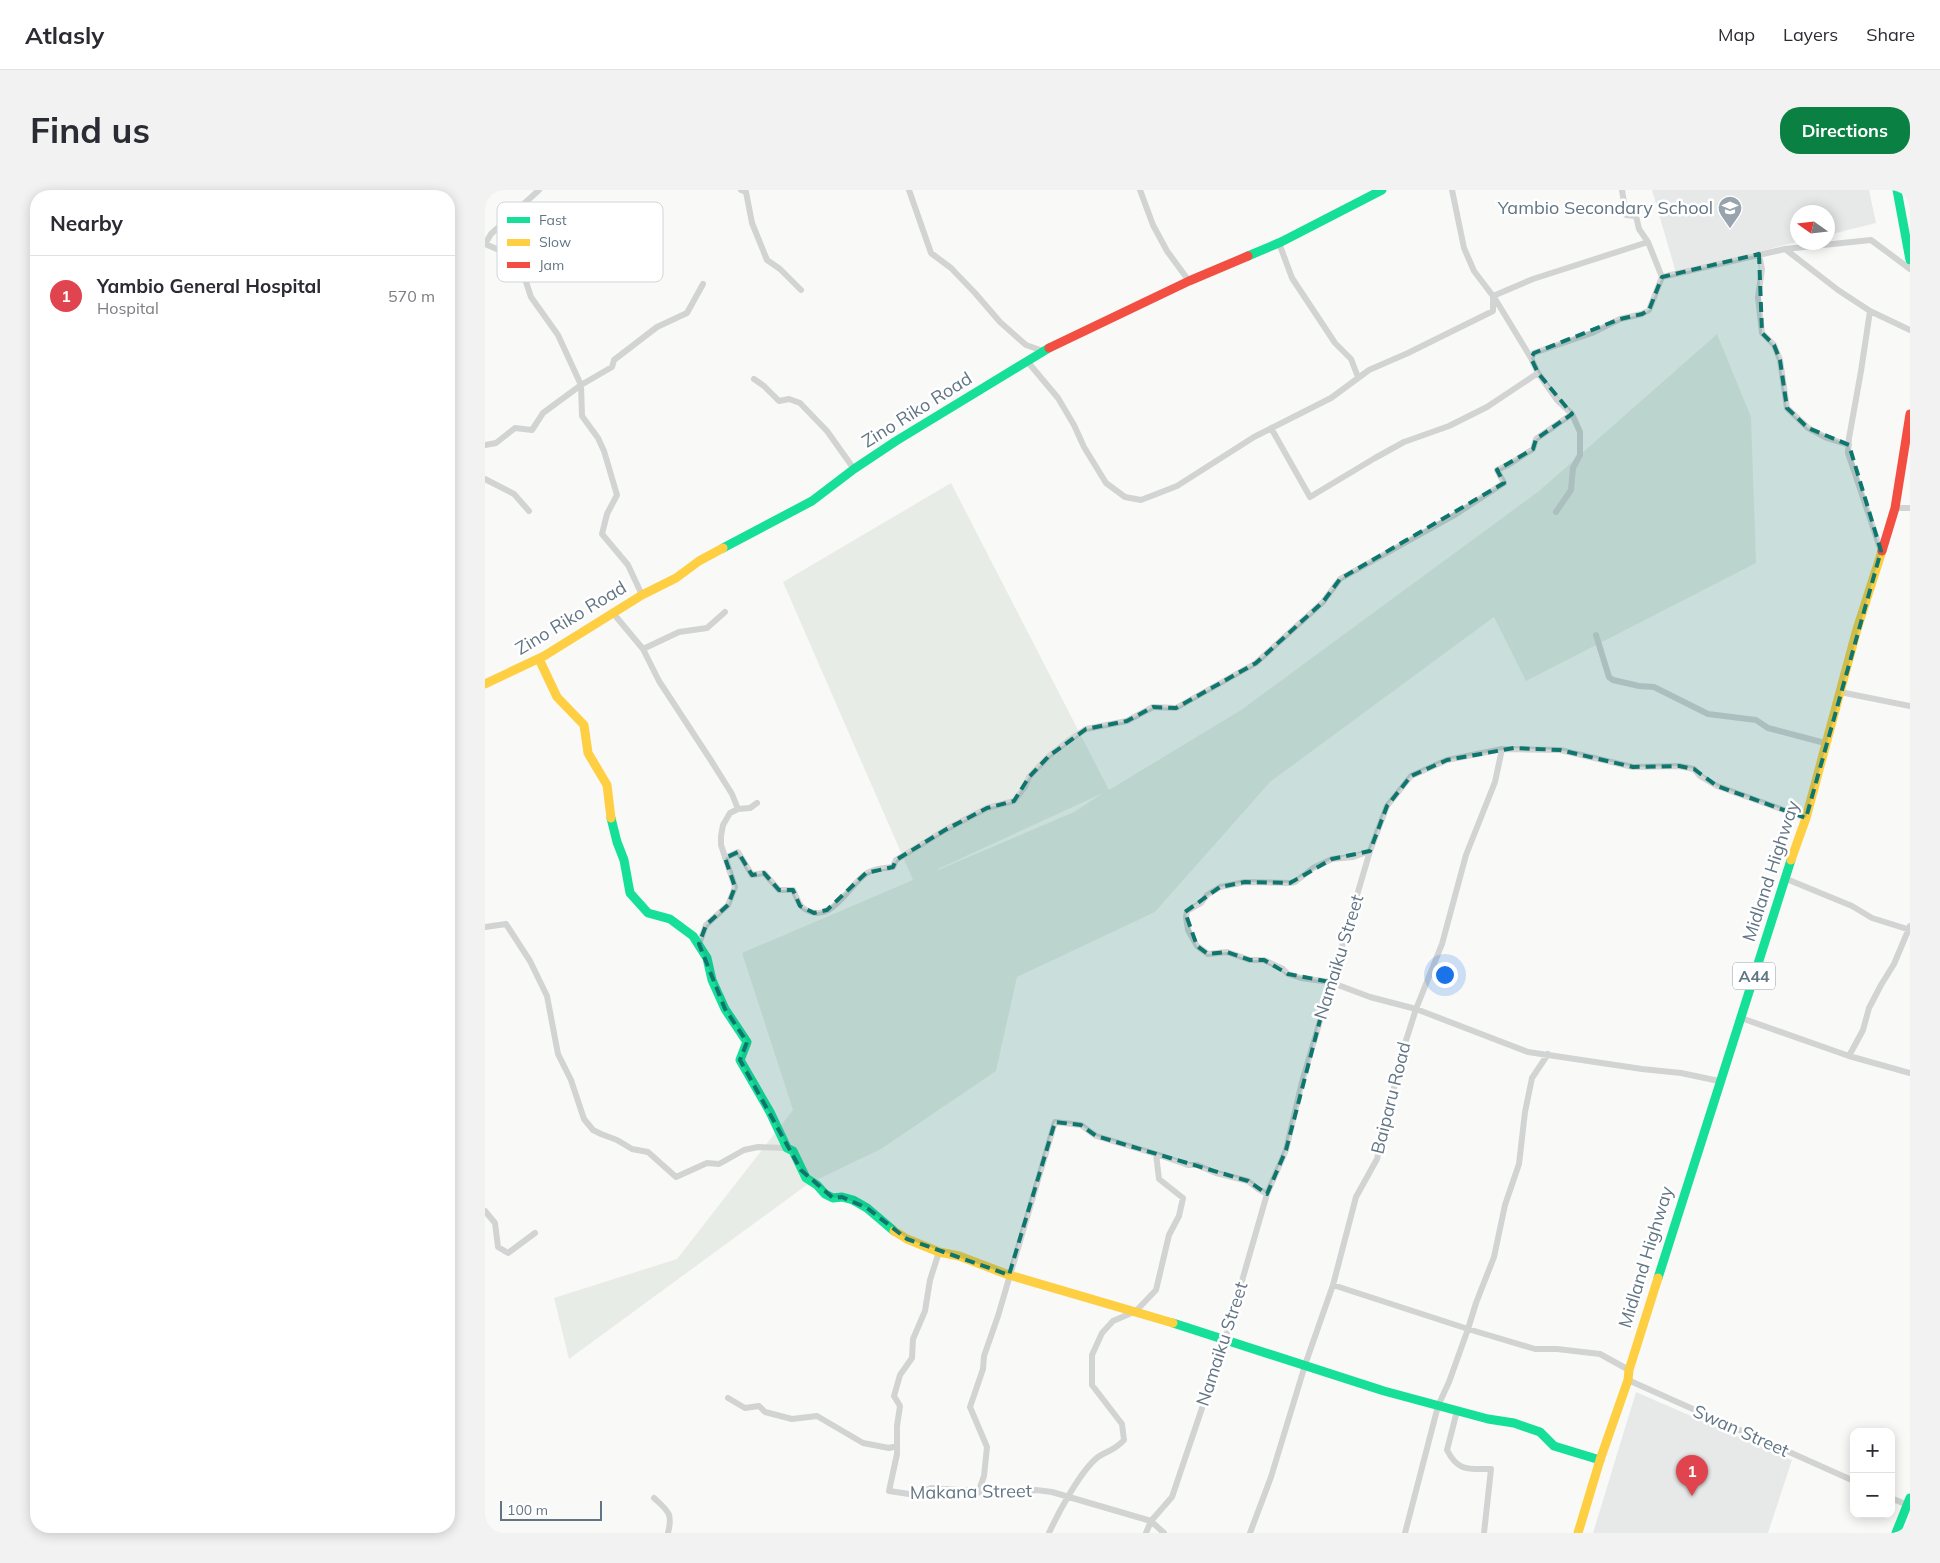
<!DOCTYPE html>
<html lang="en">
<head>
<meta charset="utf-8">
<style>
	body { margin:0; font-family:Mulish,sans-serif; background:#f2f2f3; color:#2b2b33 }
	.controls { position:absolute; right:15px; bottom:15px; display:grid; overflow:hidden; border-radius:10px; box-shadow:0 2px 12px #0003 }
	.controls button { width:45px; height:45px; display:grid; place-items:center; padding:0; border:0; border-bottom:1px solid #e1e1e2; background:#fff; color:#2b2b33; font:25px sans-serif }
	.compass { position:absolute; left:1305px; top:15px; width:45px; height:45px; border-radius:50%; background:#fff; box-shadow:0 2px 12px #0003; rotate:284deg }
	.scale { position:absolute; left:15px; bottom:12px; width:102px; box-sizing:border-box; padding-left:5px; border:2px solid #627585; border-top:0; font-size:14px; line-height:18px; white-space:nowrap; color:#627585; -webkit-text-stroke:4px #fff; paint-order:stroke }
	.you { position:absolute; left:959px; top:784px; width:18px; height:18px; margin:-12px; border:4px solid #fff; border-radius:50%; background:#1a73e8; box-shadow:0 0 0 8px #1a73e833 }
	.badge { display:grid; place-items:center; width:32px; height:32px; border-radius:50%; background:#0b8043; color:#fff; font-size:16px; font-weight:700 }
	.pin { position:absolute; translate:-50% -41px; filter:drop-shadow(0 1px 2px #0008) }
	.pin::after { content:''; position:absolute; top:26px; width:18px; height:15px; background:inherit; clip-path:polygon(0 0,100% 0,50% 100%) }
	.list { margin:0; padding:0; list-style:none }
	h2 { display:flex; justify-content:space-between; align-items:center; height:65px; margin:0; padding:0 20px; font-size:21px }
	h2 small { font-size:16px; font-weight:400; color:#7c7c81 }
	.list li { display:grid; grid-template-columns:32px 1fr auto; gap:15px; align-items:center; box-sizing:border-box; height:80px; padding:0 20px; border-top:1px solid #e1e1e2 }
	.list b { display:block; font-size:19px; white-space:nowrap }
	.list p { margin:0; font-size:16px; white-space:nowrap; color:#7c7c81 }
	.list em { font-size:16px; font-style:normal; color:#7c7c81 }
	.map { position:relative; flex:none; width:1425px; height:1343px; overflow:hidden; border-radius:20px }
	header { display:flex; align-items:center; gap:30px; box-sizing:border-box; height:70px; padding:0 25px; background:#fff; border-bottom:1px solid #e1e1e2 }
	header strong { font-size:24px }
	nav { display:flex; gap:28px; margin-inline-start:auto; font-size:18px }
	.intro { display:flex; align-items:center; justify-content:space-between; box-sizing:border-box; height:120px; padding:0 30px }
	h1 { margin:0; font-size:35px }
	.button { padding:12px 22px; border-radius:20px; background:#0b8043; color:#fff; font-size:18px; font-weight:700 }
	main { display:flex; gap:30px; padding:0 30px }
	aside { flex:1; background:#fff; border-radius:20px; box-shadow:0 2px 12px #0003 }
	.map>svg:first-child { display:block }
</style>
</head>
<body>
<header>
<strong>Atlasly</strong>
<nav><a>Map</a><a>Layers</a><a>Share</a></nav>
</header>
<div class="intro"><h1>Find us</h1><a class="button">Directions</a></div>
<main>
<aside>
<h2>Nearby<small></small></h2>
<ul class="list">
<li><span class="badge" style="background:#e0444e">1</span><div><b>Yambio General Hospital</b><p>Hospital</p></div><em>570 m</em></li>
</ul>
</aside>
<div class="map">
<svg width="1425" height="1343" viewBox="0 0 1425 1343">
	<rect width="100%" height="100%" fill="#f9f9f8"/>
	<path fill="#e7e9e9" d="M1167,0H1384L1391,33L1343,45L1342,22H1312V52L1191,83Z
		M1151,1202L1307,1270L1283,1343H1108Z"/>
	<path fill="#e8ece6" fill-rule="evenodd" d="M1232,144L1266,227L1271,373L1041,491L1009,427L785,592L670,722L532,787L511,881L396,959L323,994L84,1169L69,1108L192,1069L308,920L257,763L428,690L298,392L466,293L624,600L756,520L1054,301ZM618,603L589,622L453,680V679Z"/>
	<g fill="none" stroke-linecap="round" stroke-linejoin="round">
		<path stroke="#d2d3d3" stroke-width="6" d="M256,0L261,2L267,33L282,70L295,79L316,100
			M424,0L446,63L466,78L490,103L515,132L541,155L558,161
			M655,0L668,35L682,61L704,91
			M967,0L979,58L989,81L1008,106L1048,89L1163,52
			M1137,0L1141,25L1151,26L1154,39L1163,52L1177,87
			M794,53L807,88L850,153L866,169L873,187
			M0,54L33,68L46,107L73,145L96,195L97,226L113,248L119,261L132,305L122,324L117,344L143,375L157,405
			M0,54L6,44L54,0
			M1300,59L1353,100L1385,121
			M1274,64L1277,79L1273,107L1277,143L1289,155L1295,170L1302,218L1323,238L1342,248L1364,255
			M1009,107L1046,168
			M542,171L573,208L589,235L599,257L621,293L640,307L656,310L692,296L769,247L846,208L884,180L923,163L1008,121V106
			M269,189L279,196L294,211L304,209L315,213L342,241L369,279
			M786,238L825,307L890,268L919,252L964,236L1002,217L1053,183
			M0,255L11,253L30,238L47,240L58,223L96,195L127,177L129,170L172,137L202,123L218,94
			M0,289L29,304L44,321
			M1410,318H1425
			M1071,322L1086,300L1088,278L1095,265V242L1087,224L1072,210L1053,183L1046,168L1049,163L1107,143L1135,129L1157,124L1164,120L1177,87L1300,59L1386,50L1425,79
			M1396,361L1363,263L1364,248L1376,181L1385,121L1425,140
			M128,423L158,459L174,491L227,572L247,604L253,619L265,618L272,613
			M1111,445L1124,487L1128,490L1154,496L1169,497L1223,524L1271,530L1283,538L1340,553
			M158,459L194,442L222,438L240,422
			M1355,502L1425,516
			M885,661L868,667L847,669L828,678L810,692L805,693L760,692L735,697L722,705L716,713L702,721L701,727L703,740L712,756L723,764L742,762L765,770H779L798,779L803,784L816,788L845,792L885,807L931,819L1043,862L1157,879L1196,883L1234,891
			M240,668L253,662L267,685L279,683L294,700H308C311,705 313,713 317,717C345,739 363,695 382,683C390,678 399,678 408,677L411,670L460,640L502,618L529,611L540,597L544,587L564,566L583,551L601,539L642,531L668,517L691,518L771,473L838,412L855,389L968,326L1019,293L1012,280L1023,275L1048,259L1051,249L1087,224
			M1299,688L1367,716L1387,728L1425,740
			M0,737L21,734L45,771L62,806L73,864L86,890L99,929L108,940L116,944L132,950L147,959L163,962L191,987L222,973L234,974L259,960L273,957L302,958
			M214,754L221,735L243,715L250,697L236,655V646L238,635L245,623L253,619
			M1256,828L1364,866L1425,883
			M1364,866L1378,840L1384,818L1396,795L1409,774L1425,736
			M671,964L703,975H712L731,983L763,991L773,999L782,1004
			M0,1021L10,1033L13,1057L23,1063L50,1043
			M454,1062L445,1090L440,1121L428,1149L427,1168L415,1185L409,1206L415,1216L412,1236V1264L404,1301L431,1305L446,1298L530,1304L551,1300L567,1302L666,1331L679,1343
			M848,1095L983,1139L1050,1159H1072L1115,1164L1144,1180
			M1143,1190L1369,1291
			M243,1208L260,1218L274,1216L280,1222L307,1229L332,1226L378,1253L404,1258L412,1256
			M972,1221L962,1260C973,1282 984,1279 1006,1279L999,1343
			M493,1303L499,1286L502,1257L485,1217L498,1179L499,1166L513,1126L570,932L596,935L611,946L671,964L674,989L698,1008L694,1026L684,1045L671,1100L651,1121L628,1131L617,1143L607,1165V1195L637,1234L639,1250C629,1261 623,1260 613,1267C596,1280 573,1323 564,1343
			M169,1308C183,1321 188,1323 183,1343
			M1406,1308L1425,1316
			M661,1343L666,1331L687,1307L740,1150L782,1004L801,960L817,892L885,661L902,616L926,586L962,570L1017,559L1075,560L1148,577L1194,576L1209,579L1215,586L1232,596L1321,628
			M765,1343L786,1287L821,1172L848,1095L871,1007L892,969L918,860L931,819L957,754L981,665L1010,592L1017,559
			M920,1343L953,1216L964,1192L983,1139L991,1113L1009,1067L1020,1015L1034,974L1040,922L1047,888L1063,864"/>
		<path stroke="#16e098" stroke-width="9" d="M1412,0L1425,70
			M763,66L796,52L897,0
			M238,358L327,311L369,279L411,251L564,158
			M126,628L132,652L139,670L145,703L163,723L185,729L208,746L222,768L227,790L240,819L262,852L255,870L285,922L302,958L308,961L321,988L332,995L340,1004L348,1008L357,1007L368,1010L382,1018L409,1041
			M1173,1088L1306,670
			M688,1133L899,1201L1003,1229L1029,1233L1055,1242L1069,1256L1115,1270
			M1411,1343L1425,1308"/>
		<path stroke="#ffcf43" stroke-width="9" d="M54,469L72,507L99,535L103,563L122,595L126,628
			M0,494L59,466L157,405L191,388L214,371L238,358
			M1306,670L1321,628L1372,439L1397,361
			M409,1041L422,1049L454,1062L474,1066L524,1085L688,1133
			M1093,1343L1115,1270L1143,1190L1144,1180L1173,1088"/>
		<path stroke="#f24e42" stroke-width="9" d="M564,158L704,91L763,66
			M1397,361L1410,318L1425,224"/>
	</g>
	<path fill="#0f766e" fill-opacity="0.2" stroke="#0f766e" stroke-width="4" stroke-dasharray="10 6" stroke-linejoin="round" d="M1274,64L1277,143L1289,155L1295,170L1302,218L1323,238L1364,255L1396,361L1321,628L1232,596L1209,579L1194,576L1148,577L1075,560L1029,558L962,570L926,586L902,616L885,661L847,669L805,693L760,692L735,697L700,722L712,756L723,764L742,762L765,770H779L803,784L845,792L801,960L782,1004L763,991L611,946L596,935L570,932L524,1085L422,1049L382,1018L357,1007L348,1008L316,980L255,870L262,852L240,819L214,754L221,735L243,715L250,697L240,668L253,662L267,685L279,683L294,700H308L315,716L329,723L342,720L381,683L408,677L411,670L460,640L502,618L529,611L544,587L564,566L601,539L642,531L668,517L691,518L771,473L838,412L855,389L1019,293L1012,280L1048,259L1051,249L1087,224L1053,183L1046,168L1049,163L1135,129L1157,124L1164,120L1177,87Z"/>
	<defs>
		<symbol id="school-pin" viewBox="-11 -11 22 30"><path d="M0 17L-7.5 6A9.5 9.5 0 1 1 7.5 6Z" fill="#97a3ad" stroke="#fff"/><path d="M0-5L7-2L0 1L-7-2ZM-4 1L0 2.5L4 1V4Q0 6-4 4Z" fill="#fff"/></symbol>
	</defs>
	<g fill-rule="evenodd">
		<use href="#school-pin" x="1231" y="4" width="28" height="38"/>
	</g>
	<g text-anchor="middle" stroke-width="5" stroke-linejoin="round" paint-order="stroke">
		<rect fill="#fff" stroke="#919eaa" stroke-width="1" x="1248" y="772.5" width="42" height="27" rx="4"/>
		<g font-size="16" font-weight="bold" fill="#627585">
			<text x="1269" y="792">A44</text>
		</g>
		<g font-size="18" fill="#627585" stroke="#fff" text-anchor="end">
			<text x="1228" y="24">Yambio Secondary School</text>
		</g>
		<g font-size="18" fill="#627585" stroke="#fff">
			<text transform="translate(432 220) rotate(-32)" y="6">Zino Riko Road</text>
			<text transform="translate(86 428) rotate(-31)" y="6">Zino Riko Road</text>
			<text transform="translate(1286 681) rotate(-72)" y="6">Midland Highway</text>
			<text transform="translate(854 767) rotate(-73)" y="6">Namaiku Street</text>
			<text transform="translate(906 908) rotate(-76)" y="6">Baiparu Road</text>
			<text transform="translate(1161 1067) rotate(-73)" y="6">Midland Highway</text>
			<text transform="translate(737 1154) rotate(-72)" y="6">Namaiku Street</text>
			<text transform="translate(1256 1241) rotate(24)" y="6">Swan Street</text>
			<text transform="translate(486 1302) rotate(-1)" y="6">Makana Street</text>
		</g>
	</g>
	<rect x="12" y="12" width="166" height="80" rx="8" fill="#fff" stroke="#d0d6da" stroke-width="1"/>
	<rect x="22" y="27" width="23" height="6" fill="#16e098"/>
	<rect x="22" y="49" width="23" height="7" fill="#ffcf43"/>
	<rect x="22" y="72" width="23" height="6" fill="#f24e42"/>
	<g font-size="14" fill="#627585">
		<text x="54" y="35">Fast</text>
		<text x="54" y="57">Slow</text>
		<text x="54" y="80">Jam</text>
	</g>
</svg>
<div class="controls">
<button>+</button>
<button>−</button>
</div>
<svg class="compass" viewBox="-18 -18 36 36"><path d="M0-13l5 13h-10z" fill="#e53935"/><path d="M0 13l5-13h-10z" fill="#7c7c81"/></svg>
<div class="scale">100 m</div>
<div class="you"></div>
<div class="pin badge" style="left:1207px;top:1306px;background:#e0444e">1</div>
</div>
</main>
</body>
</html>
